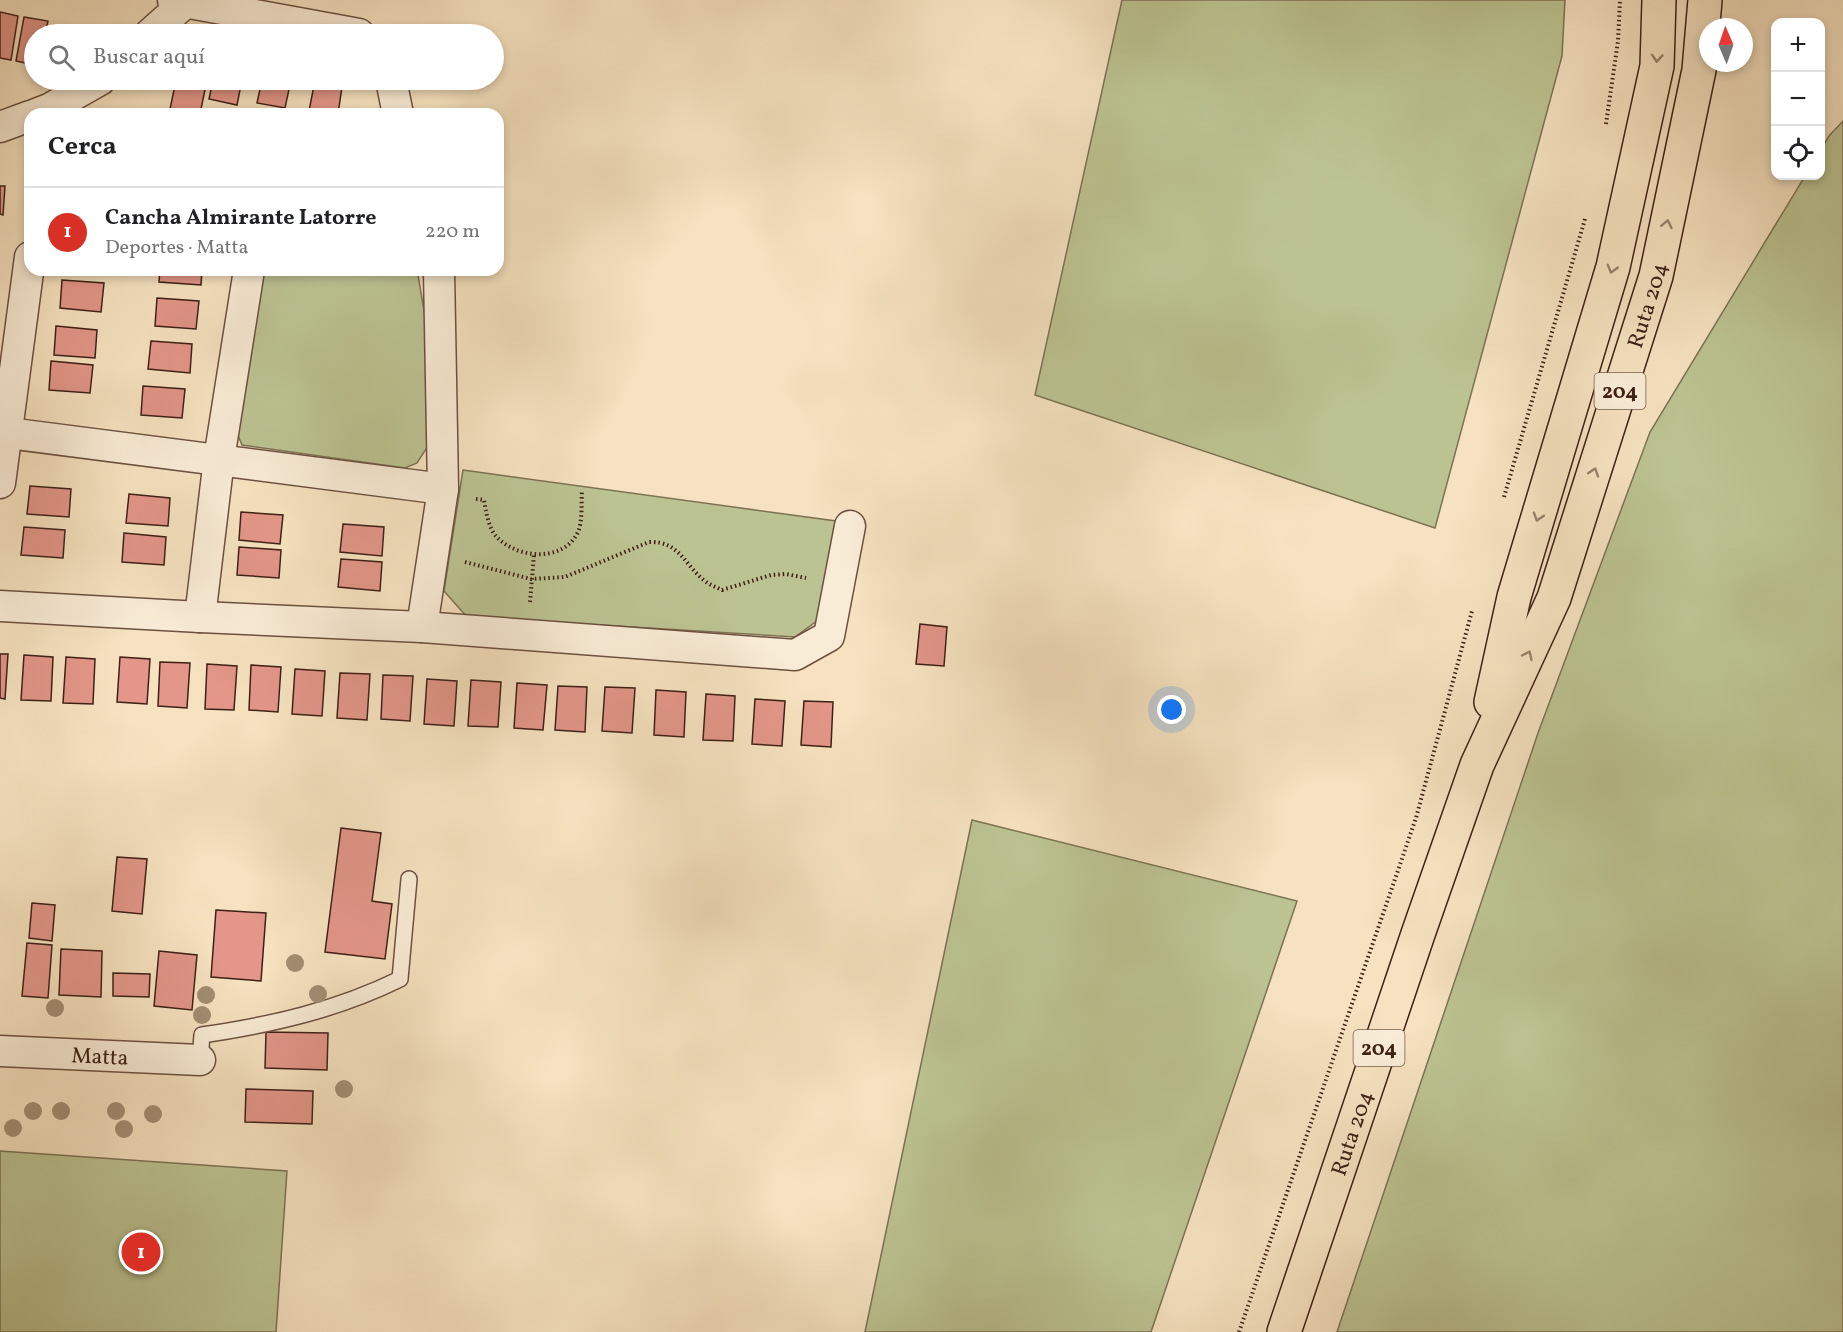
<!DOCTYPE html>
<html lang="es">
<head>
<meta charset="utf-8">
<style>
	body { margin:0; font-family:Vollkorn,serif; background:#f6f6f6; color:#202124 }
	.controls { position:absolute; right:18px; top:18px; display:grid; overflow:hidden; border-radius:12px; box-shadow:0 3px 9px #0003 }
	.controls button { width:54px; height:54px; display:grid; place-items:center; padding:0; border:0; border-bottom:2px solid #e0e0e0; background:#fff; color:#202124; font:30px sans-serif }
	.compass { position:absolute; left:1699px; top:18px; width:54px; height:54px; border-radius:50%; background:#fff; box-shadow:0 3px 9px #0003; rotate:358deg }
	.you { position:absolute; left:1172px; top:710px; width:21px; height:21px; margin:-15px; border:4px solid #fff; border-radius:50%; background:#1a73e8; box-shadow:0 0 0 9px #1a73e833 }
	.badge { display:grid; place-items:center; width:39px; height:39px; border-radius:50%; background:#d93025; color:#fff; font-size:20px; font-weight:700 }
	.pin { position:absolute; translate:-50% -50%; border:3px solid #fff; box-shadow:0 2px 6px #0006 }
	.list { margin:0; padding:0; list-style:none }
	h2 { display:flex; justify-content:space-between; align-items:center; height:78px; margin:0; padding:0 24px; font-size:26px }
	h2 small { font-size:20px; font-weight:400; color:#757577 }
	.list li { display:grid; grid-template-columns:39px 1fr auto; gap:18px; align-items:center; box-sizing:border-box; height:90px; padding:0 24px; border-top:2px solid #e0e0e0 }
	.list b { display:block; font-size:22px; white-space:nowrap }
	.list p { margin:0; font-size:20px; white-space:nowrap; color:#757577 }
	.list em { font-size:20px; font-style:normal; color:#757577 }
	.icon { flex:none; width:33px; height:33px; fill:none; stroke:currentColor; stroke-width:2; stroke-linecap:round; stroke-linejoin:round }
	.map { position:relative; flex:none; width:1843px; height:1332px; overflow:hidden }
	.search { position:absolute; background:#fff; box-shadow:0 3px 9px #0003; left:24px; top:24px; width:480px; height:66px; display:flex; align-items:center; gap:15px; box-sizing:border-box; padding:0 21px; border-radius:33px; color:#757577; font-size:22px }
	.panel { position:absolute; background:#fff; box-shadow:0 3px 9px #0003; left:24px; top:108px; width:480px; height:168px; border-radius:18px }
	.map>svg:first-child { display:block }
</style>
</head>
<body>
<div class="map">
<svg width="1843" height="1332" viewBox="0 0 1843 1332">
	<rect width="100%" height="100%" fill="#f6e2c0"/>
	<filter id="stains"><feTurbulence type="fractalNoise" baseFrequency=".00333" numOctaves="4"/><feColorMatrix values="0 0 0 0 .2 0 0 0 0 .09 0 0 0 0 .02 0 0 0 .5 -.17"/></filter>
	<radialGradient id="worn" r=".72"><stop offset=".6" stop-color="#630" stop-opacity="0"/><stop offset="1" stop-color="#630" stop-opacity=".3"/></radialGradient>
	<path fill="#bcc392" stroke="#7d7254" stroke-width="1.5" d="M1122,0H1565L1562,56L1435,528L1035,395Z
		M1843,121V1332H1337L1538,733L1650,432L1805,176H1820L1821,149L1829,136Z
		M260,270H370L418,275L425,316L428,446L417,463L405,468L242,445L234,426Z
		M463,470L836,521L818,620L795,637L467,617L444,591Z
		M972,820L1297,901L1151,1332H865Z
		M0,1151L287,1171L276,1332H0Z"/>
	<path fill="#e39689" stroke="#3e2015" stroke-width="1.5" d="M0,12L18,16L11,60L0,58Z
		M24,17L48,21L45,34H34V65L16,61Z
		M176,80H207L200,114H169Z
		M213,80H242L237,105L209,99Z
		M262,80H291L285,108L257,103Z
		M315,80H343L338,114L309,111Z
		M0,186H5L3,215L0,214Z
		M160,270H202L201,285L159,282Z
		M62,280L104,283L101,312L60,308Z
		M157,298L199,301L196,329L155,326Z
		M56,326L97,330L95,358L54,355Z
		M151,341L192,344L190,373L148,369Z
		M51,361L93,365L90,393L49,390Z
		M143,386L185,389L182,418L141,415Z
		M30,486L71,489L69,517L27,514Z
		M129,494L170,498L168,526L126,523Z
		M241,512L283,515L280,544L239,540Z
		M343,524L384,527L382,556L340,552Z
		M24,527L65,530L63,558L21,555Z
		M124,533L166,537L164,565L122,562Z
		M239,547L281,550L279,578L237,575Z
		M341,559L382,562L380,591L338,587Z
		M920,624L947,627L944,666L916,664Z
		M0,654H8L5,699L0,698Z
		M24,655L53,657L51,701L21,700Z
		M66,657L95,659L93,704L63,703Z
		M120,657L150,659L147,704L117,702Z
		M160,662L190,663L187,708L158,706Z
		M207,664L237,666L234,710L205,709Z
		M251,665L281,667L278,712L249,710Z
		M295,669L325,671L322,716L292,714Z
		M340,673L370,674L367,720L337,718Z
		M383,675L413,676L410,721L381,719Z
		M427,679L457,681L454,726L424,724Z
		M471,680L501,682L498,727L468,726Z
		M517,683L547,685L543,730L514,728Z
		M558,686L587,687L585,732L555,730Z
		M605,687L635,688L632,733L602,731Z
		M656,690L686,692L684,737L654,735Z
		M706,694L735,696L733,741L703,740Z
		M755,699L785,701L782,746L752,744Z
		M804,701L833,702L831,747L801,745Z
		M341,828L381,833L372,901L392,904L385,959L325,952Z
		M117,857L147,859L142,914L112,911Z
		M32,903L55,905L52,941L29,938Z
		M216,910L266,913L261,981L211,977Z
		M27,943L52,945L48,998L22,996Z
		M61,949L102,951L101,997L59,995Z
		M159,951L197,955L192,1010L154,1006Z
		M113,973L150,974L149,997L113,996Z
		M266,1032L328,1033L327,1070L265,1068Z
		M246,1089L313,1091L312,1124L245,1122Z"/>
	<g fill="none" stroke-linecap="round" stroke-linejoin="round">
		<defs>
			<path id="lane" d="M200,1060L202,1035C271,1025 337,1010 400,979L409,879"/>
			<g id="street">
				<path d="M173,0L359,34"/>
				<path d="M150,34L188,0"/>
				<path d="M391,80L398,114"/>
				<path d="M36,114L49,109L100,80"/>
				<path d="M0,127L30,116"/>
				<path d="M0,432L443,489"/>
				<path d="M0,483L30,257"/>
				<path d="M0,606L200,617L422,627L795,655L829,636L850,526"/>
				<path d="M200,617L219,459L249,270"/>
				<path d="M422,627L443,489L439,270"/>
				<path id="s1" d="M0,1051L200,1060"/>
			</g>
			<g id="primary">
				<path d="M1491,702L1514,597L1613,267L1657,66L1659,0"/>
				<path id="s2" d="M1284,1332L1418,934L1477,765L1554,598L1656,276L1699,70L1705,0"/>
			</g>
		</defs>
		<use href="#lane" stroke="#6c5040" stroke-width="18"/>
		<use href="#street" stroke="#6c5040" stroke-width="33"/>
		<use href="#primary" stroke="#3e2015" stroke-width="36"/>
		<path stroke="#3e2015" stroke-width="4" stroke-dasharray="1.5 3" stroke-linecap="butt" d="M1606,124L1618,41L1620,0
			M1504,497L1585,219
			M476,499L484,500C486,511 488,526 495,535C514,558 563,564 578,532C583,520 581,503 582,490
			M465,562L531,579L565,577L649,542C680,541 684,565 705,581C710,585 716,587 722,590L771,575L786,574L806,578
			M530,602L534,555
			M1239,1332L1416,818L1472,611"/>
		<use href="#lane" stroke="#f9ecd6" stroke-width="15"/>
		<use href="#street" stroke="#f9ecd6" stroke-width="30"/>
		<use href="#primary" stroke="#f6e2c0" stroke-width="33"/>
	</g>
	<g fill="#a28e73">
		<circle cx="295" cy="963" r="9"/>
		<circle cx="318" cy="994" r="9"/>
		<circle cx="206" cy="995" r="9"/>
		<circle cx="55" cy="1008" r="9"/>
		<circle cx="202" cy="1015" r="9"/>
		<circle cx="344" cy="1089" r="9"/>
		<circle cx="33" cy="1111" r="9"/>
		<circle cx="61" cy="1111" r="9"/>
		<circle cx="116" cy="1111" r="9"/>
		<circle cx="153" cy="1114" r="9"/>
		<circle cx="13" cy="1128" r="9"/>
		<circle cx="124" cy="1129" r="9"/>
	</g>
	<defs><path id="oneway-chevron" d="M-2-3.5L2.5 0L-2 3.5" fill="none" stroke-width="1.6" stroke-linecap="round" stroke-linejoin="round" transform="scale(1.5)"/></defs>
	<g stroke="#9a816a">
		<use href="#oneway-chevron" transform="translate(1657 58) rotate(94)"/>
		<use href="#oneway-chevron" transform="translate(1667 224) rotate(-78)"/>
		<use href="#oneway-chevron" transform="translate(1612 269) rotate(105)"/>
		<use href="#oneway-chevron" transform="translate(1594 472) rotate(-72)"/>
		<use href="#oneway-chevron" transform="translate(1538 517) rotate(107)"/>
		<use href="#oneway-chevron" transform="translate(1528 655) rotate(-65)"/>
	</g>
	<g text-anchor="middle" stroke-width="6" stroke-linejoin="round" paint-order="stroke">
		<g fill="#f9ecd6" stroke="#765d4f" stroke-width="1.5">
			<rect x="1594.5" y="373" width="51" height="36" rx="4.5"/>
			<rect x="1353.5" y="1030" width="51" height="36" rx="4.5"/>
		</g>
		<g font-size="21" font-weight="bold" fill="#3e2015">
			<text x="1620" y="398">204</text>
			<text x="1379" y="1055">204</text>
		</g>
		<g font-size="22" fill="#3e2015" stroke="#f9ecd6">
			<text dy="8" stroke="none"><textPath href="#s2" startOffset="1090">Ruta 204</textPath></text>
			<text dy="8" stroke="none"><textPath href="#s1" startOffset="100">Matta</textPath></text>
			<text dy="8" stroke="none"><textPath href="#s2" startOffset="210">Ruta 204</textPath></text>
		</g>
	</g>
	<rect width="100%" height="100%" filter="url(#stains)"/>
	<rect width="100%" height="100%" fill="url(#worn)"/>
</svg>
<div class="controls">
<button>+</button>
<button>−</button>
<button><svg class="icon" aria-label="locate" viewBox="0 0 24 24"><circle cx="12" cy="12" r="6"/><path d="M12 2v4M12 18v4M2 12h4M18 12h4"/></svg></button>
</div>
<svg class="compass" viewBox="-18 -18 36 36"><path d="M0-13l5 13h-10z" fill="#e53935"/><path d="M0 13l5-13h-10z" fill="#757577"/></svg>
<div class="you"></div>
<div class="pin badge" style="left:141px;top:1252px">1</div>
<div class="search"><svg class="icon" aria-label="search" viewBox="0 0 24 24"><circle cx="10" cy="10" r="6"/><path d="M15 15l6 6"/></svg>Buscar aquí</div>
<section class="panel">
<h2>Cerca<small></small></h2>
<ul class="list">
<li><span class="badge">1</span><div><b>Cancha Almirante Latorre</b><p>Deportes · Matta</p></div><em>220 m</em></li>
</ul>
</section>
</div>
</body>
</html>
